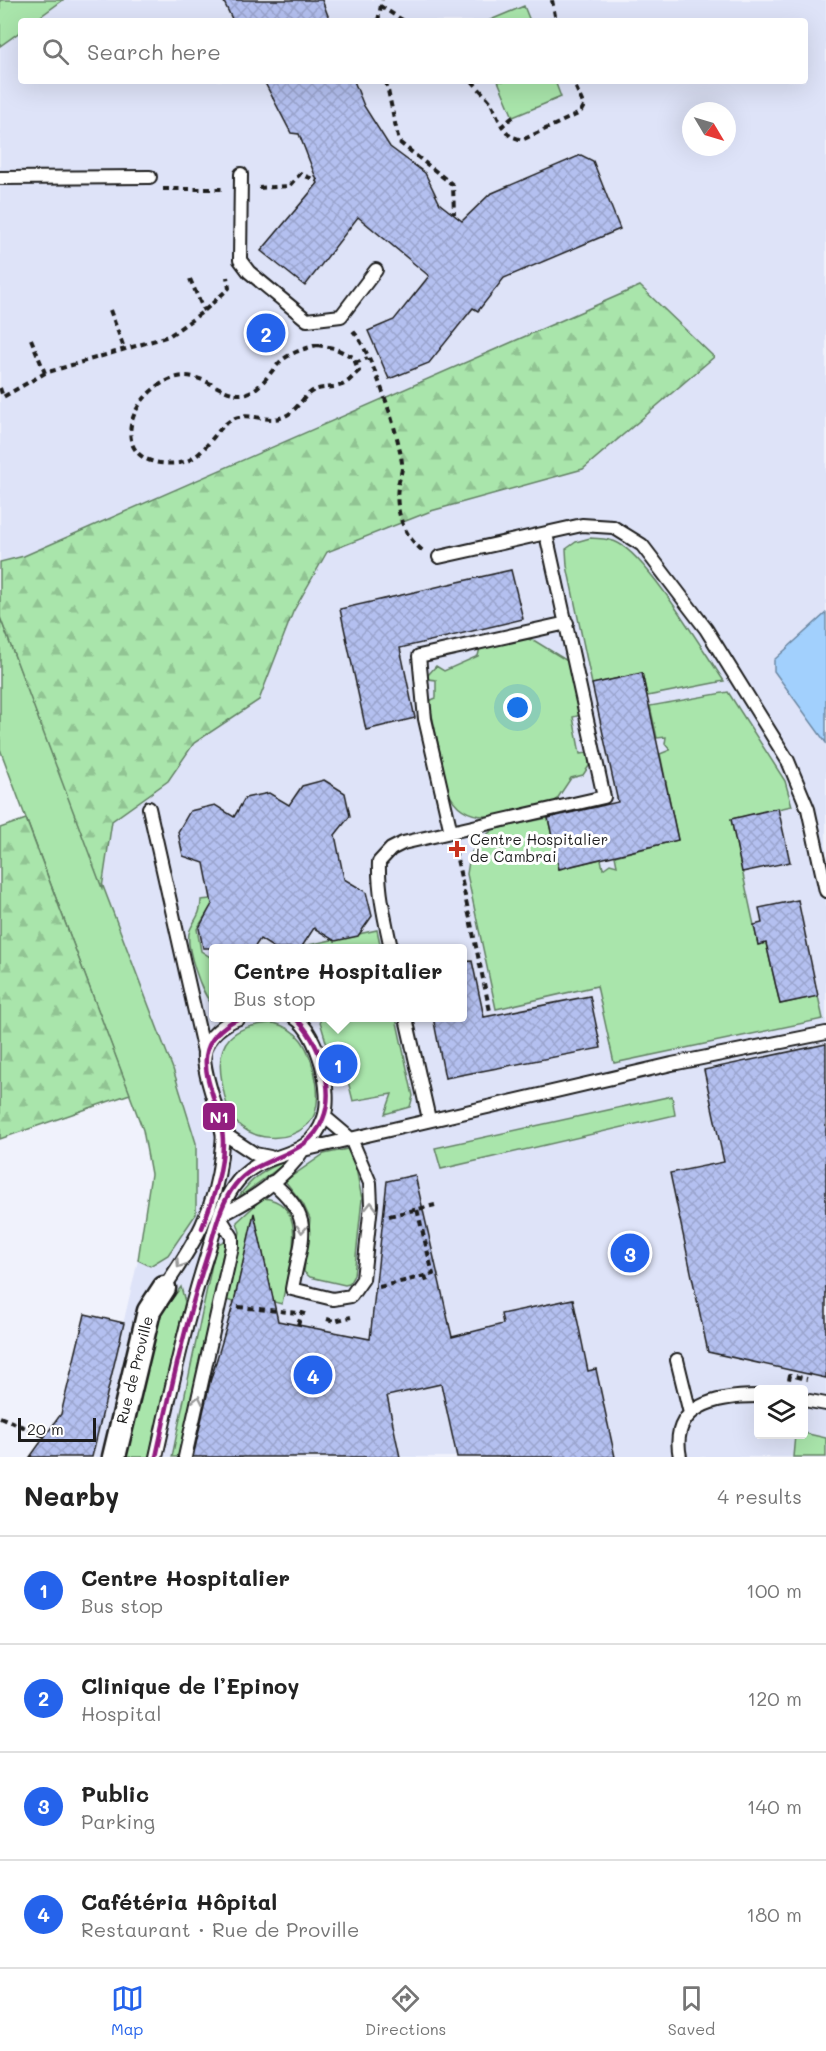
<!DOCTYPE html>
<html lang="en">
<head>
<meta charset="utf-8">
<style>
	body { margin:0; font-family:Mali,sans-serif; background:#f6f6f6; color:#222 }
	.controls { position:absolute; right:18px; bottom:18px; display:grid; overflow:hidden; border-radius:6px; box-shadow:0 6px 24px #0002 }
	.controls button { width:54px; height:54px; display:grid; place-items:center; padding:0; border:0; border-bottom:2px solid #e0e0e0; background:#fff; color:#222; font:30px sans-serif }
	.compass { position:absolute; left:682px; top:102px; width:54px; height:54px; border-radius:50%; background:#fff; box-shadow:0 6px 24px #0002; rotate:128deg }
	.scale { position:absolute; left:18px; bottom:15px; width:78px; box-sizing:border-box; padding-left:6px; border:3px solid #1c1c1c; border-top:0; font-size:16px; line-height:21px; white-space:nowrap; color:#1c1c1c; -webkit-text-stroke:4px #fff; paint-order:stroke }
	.you { position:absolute; left:518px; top:708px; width:21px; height:21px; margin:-15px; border:4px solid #fff; border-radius:50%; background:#1a73e8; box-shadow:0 0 0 9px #1a73e833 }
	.badge { display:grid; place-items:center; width:39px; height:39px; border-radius:50%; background:#2563eb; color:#fff; font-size:20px; font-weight:700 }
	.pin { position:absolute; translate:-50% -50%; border:3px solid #fff; box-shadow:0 2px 6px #0006 }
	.popup { position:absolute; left:209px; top:944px; width:258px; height:78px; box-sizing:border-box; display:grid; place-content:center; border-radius:6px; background:#fff; filter:drop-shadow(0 2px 4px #0005); font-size:20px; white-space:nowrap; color:#767676 }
	.popup b { font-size:22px; color:#222 }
	.popup::after { content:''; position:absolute; left:50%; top:100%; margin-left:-12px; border:12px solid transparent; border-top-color:#fff }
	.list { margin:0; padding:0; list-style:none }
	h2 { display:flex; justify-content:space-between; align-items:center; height:78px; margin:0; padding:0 24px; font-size:26px }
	h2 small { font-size:20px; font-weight:400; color:#767676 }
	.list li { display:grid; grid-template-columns:39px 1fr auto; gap:18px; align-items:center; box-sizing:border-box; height:108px; padding:0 24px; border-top:2px solid #e0e0e0 }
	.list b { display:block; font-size:22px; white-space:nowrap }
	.list p { margin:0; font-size:20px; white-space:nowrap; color:#767676 }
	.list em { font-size:20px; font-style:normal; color:#767676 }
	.icon { flex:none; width:33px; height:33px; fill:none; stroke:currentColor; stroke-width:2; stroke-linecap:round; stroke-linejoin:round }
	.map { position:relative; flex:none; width:826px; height:1457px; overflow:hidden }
	.search { position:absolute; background:#fff; box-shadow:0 6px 24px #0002; left:18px; right:18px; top:18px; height:66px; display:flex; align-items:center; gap:15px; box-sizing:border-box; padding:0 21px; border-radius:6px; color:#767676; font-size:22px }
	.sheet { height:510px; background:#fff }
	nav { display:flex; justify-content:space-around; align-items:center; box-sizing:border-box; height:84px; border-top:2px solid #e0e0e0; background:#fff; font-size:16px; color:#767676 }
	nav a { display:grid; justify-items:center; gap:3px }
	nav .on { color:#2563eb }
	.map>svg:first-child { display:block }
</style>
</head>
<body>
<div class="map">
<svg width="826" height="1457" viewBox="0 0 826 1457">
	<defs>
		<pattern id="forest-firs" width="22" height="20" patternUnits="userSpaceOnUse" patternTransform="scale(1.5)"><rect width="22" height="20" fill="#a9e5ab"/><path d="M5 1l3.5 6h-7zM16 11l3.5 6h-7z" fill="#91c493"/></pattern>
		<pattern id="building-cross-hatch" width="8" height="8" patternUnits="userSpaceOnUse" patternTransform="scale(1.5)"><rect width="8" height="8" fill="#b4c0f0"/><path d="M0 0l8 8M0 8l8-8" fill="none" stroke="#9aa4cd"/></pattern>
	</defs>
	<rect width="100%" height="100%" fill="#f0f2fc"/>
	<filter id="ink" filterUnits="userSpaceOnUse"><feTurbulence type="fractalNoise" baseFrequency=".0167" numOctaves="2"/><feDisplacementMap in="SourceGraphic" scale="12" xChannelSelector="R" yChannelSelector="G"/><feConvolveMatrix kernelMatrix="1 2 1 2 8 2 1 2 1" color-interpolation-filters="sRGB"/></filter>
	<g filter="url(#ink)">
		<path fill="#dee3f8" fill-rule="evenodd" d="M63,0H826V1457H92L138,1260L150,1266L196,1144L173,1069L0,617V46L21,31V81H805V21H34ZM691,111H727V147H691ZM214,948H463V1018H214ZM758,1390H804V1434H758Z"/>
		<path fill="#a9e5ab" stroke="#628064" stroke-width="1.5" d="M0,0H63L34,21H21V31L0,46Z
			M524,6L530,21H488Z
			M498,81H555L561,97L513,117Z
			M590,538C600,539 609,538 618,543C649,559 702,649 724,681L647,696L642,673L592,684L567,566L566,549L576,542Z
			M0,617L173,1069L196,1143V1214L168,1255L150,1266L138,1260L151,1174L143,1130L0,749Z
			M524,638L535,641L569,662L581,715L573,717L580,754L589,753V766L583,775L571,778L555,802C522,810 466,835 448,791L429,701L436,698V680L428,679V675L436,666L444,671L478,656L480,648Z
			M728,692L785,781L792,806L731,819L758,944L766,943L780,1004L818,996L823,1019L614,1063L597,986L496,1009L467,874L470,855L479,841L494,829L548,818L559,869L601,859L603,869L610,864L617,866L615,856L678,840L660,754L670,750L665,744L666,737L657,738L650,706Z
			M219,898L220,906L210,908L197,929L201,951L213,959V1005C202,996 184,944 190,930C195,919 201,914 201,900Z
			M377,930L381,948H295Z
			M319,1018H396L413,1096L410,1107L385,1114L392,1094L353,1101L342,1057L331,1059Z
			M274,1023C285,1026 294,1031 301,1040C315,1059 327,1109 306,1126C286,1143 253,1141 235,1121C227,1111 224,1095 222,1082C214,1040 234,1025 274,1023Z
			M672,1096L675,1115L441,1169L435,1148Z
			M352,1148L362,1199L354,1275L349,1284L345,1285L310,1277L304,1272L310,1219L303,1204L285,1181L324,1154Z
			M288,1161L238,1198C251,1178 266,1168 288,1161Z
			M263,1198C314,1203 287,1271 282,1304L274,1302L254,1215L234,1302L226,1300L240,1232L237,1222Z
			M226,1240L180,1457H172L216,1245Z
			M181,1287L185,1302L149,1457H126L160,1315Z
			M804,1433L826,1438V1457H793L795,1435Z"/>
		<path fill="url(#forest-firs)" stroke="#628064" stroke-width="1.5" d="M640,286L714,357L583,469L431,511L327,552L293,612L259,700L194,743L168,781L112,821L102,888L0,617V562L24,556Z
			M26,819L130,1094L0,1139V828Z"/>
		<path fill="#a2d0fd" stroke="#6c88a3" stroke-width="1.5" d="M826,613V743L774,671V660Z"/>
		<path fill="url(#building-cross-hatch)" stroke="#1c1c1c" stroke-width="1.5" d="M223,0H322L330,21H233Z
			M264,81H354L364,106L390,147L425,173L440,204L462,221L490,194L581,155L593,161L620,229L504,278L478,311L473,308L429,363L389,379L368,331L394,320L429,276L358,217L305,286L261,251L318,183L299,134L291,133Z
			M511,570L523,619L400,648L415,718L366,730L340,609Z
			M642,673L678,840L559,869L548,818L618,802L592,684Z
			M324,780L345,793L350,816L335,835L344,879L366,892L372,916L358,936L335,941L314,928L301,948H274L260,939L254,948H203L199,928L212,904L204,863L183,856L178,832L190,811L215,805L234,817L245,798L269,793L289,805L302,786Z
			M778,808L790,862L742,872L731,819Z
			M798,900L818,996L780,1004L766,943L758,945L754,925L762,923L759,908Z
			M472,961L484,1017L590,996L601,1048L445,1078L433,1017H462V962Z
			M826,1044V1378L708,1352L670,1173L724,1162L704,1070Z
			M415,1175L452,1337L503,1324L501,1314L573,1299L588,1371L596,1369L615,1457H457L441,1384L387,1396L400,1457H193L210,1382L234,1302L254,1213L278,1321L370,1339L387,1181Z
			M85,1314L124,1323L92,1457H30L61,1414Z"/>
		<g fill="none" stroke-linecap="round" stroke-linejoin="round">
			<defs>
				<path id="lane" d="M241,174L240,260L249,272L307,320L341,316L376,270
					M0,178L150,177
					M439,557L582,525L613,527L642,545L706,629L788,761L808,809L826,891
					M149,808L204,1052
					M451,832L425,719L419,656L567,623
					M391,948C385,920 378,891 379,862L391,849L403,843L604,797L546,534
					M406,1018L429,1119
					M325,1117L351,1139
					M223,1133L255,1154L270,1157
					M272,1182C317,1220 301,1237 292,1289L333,1299L351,1296L363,1279L371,1205L370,1183L351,1139
					M219,1216C249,1202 285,1179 303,1150L672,1064L826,1033
					M164,1288C194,1244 216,1209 221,1155C221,1148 224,1139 222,1132C219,1111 202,1072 204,1052C207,1036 225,1023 239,1018
					M677,1360L690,1413
					M804,1400L826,1404
					M156,1457C171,1390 185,1324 206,1258C214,1234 219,1207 234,1186C263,1144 306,1168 324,1118C333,1092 318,1033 295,1018
					M185,1457L232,1247V1237L219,1216
					M680,1457C669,1404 719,1396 758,1396"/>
				<path id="street" d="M114,1457L149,1311L164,1288"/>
			</defs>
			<use href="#lane" stroke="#1c1c1c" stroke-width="16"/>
			<use href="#street" stroke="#1c1c1c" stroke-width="27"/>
			<path stroke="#1c1c1c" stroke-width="4" stroke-dasharray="6 4.5" stroke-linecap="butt" d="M552,0L556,21
				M380,6L404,21
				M378,21L382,0
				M386,81L399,142L453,185L454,214
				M472,81L490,101L502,126
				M513,117L502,126L510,136L522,140L580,113L584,106L573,81
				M259,188L289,186L300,174L318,181
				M163,189H224
				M190,279L204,311
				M110,310L124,348
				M353,331C372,352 399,434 402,463C403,471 399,478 398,486C395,511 403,535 423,551
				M31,339L45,373
				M317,345L334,348L353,357L359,371C354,375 348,383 342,385C332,389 320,386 311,392C300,400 295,414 280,418C264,422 246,411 231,420C212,432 204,460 179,463C107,471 123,395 174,378C202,368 223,400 247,393C262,388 270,372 280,362C291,352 304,349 317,345Z
				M355,363L368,358
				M0,388L3,397L45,373L169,336L204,311L229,288L227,277
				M455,850L490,1011
				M389,1216L435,1205
				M425,1276L427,1282
				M379,1287L433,1274L417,1209
				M238,1307L299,1313
				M327,1319L334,1321L351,1317
				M298,1325L302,1313L305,1314
				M787,1390L790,1375L807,1379
				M0,1417L44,1436"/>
			<use href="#lane" stroke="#fff" stroke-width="12"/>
			<use href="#street" stroke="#fff" stroke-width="22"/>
			<defs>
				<path id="bus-1" d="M202,1228C212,1201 223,1173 223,1143C223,1095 175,1050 239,1018
					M156,1457C171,1388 186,1320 208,1253C215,1230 220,1204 235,1185C259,1154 308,1159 323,1119C336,1088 319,1040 295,1018"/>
			</defs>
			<use href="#bus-1" stroke="#fff" stroke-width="9"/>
			<use href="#bus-1" stroke="#931f80" stroke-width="4.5"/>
		</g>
		<defs><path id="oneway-chevron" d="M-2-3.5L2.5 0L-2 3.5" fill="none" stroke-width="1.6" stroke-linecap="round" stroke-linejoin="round" transform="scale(1.5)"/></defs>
		<g stroke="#999">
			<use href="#oneway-chevron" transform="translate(371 1206) rotate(-89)"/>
			<use href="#oneway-chevron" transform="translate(302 1229) rotate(94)"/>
			<use href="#oneway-chevron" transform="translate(180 1264) rotate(124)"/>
			<use href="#oneway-chevron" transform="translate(198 1400) rotate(-78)"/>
		</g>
	</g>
	<path fill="#c8321e" stroke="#fff" stroke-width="2" d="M454 840h6v6h6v6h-6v6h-6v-6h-6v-6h6z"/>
	<g text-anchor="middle" stroke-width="6" stroke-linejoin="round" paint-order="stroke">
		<g font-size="15" fill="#1c1c1c" stroke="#fff" text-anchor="start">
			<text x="470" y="845">Centre Hospitalier<tspan x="470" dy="17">de Cambrai</tspan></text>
		</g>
		<g font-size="15" fill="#1c1c1c" stroke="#fff">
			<text transform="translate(135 1370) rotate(-76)" y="5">Rue de Proville</text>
		</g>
	</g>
	<rect stroke="#fff" stroke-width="2" x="202" y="1102" width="34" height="29" rx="6" fill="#931f80"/>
	<g font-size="16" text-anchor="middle" font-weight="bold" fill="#fff">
		<text x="219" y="1123">N1</text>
	</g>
</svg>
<div class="controls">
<button><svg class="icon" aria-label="layers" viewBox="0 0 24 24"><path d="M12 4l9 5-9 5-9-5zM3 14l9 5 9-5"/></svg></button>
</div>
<svg class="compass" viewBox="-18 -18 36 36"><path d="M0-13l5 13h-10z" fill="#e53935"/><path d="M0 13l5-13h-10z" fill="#767676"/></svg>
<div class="scale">20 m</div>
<div class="you"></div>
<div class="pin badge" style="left:338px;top:1064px">1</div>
<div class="popup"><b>Centre Hospitalier</b>Bus stop</div>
<div class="pin badge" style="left:266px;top:333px">2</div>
<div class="pin badge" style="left:630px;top:1253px">3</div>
<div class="pin badge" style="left:313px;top:1375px">4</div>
<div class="search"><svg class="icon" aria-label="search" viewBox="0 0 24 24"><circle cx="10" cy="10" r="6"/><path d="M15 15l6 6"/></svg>Search here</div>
</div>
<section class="sheet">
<h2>Nearby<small>4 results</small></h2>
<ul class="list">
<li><span class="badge">1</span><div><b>Centre Hospitalier</b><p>Bus stop</p></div><em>100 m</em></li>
<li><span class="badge">2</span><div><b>Clinique de l’Epinoy</b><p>Hospital</p></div><em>120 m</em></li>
<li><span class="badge">3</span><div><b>Public</b><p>Parking</p></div><em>140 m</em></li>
<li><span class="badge">4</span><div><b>Cafétéria Hôpital</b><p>Restaurant · Rue de Proville</p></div><em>180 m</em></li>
</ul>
</section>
<nav>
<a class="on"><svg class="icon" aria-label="map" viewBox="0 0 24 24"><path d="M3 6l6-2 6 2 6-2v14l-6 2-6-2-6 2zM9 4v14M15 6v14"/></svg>Map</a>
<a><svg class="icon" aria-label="directions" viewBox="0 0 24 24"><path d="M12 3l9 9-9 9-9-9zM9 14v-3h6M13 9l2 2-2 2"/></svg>Directions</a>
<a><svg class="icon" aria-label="saved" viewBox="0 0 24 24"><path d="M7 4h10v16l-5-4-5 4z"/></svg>Saved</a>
</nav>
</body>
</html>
